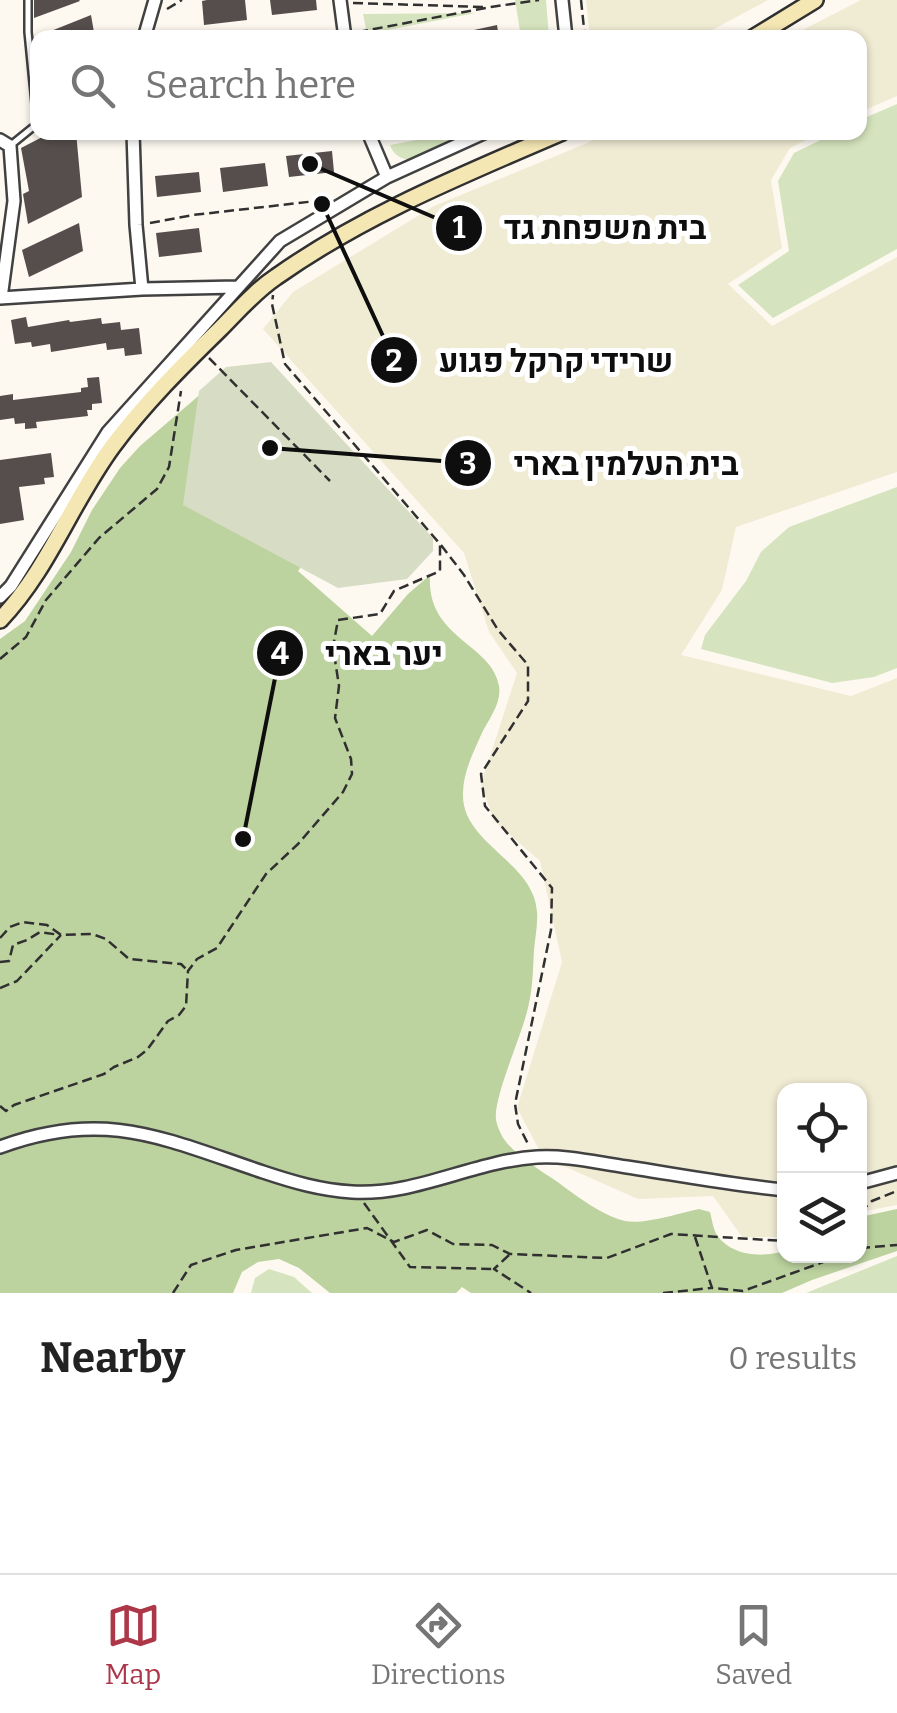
<!DOCTYPE html>
<html lang="en">
<head>
<meta charset="utf-8">
<style>
	body { margin:0; font-family:Bitter,Heebo,serif; background:#f6f6f6; color:#222 }
	.controls { position:absolute; right:30px; bottom:30px; display:grid; overflow:hidden; border-radius:20px; box-shadow:0 2px 8px #0004 }
	.controls button { width:90px; height:90px; display:grid; place-items:center; padding:0; border:0; border-bottom:2px solid #e0e0e0; background:#fff; color:#222; font:50px sans-serif }
	.list { margin:0; padding:0; list-style:none }
	h2 { display:flex; justify-content:space-between; align-items:center; height:130px; margin:0; padding:0 40px; font-size:42px }
	h2 small { font-size:32px; font-weight:400; color:#767676 }
	.icon { flex:none; width:55px; height:55px; fill:none; stroke:currentColor; stroke-width:2; stroke-linecap:round; stroke-linejoin:round }
	.map { position:relative; flex:none; width:897px; height:1293px; overflow:hidden }
	.search { position:absolute; background:#fff; box-shadow:0 2px 8px #0004; left:30px; right:30px; top:30px; height:110px; display:flex; align-items:center; gap:25px; box-sizing:border-box; padding:0 35px; border-radius:20px; color:#767676; font-size:38px }
	.sheet { height:280px; background:#fff }
	nav { display:flex; justify-content:space-around; align-items:center; box-sizing:border-box; height:140px; border-top:2px solid #e0e0e0; background:#fff; font-size:28px; color:#767676 }
	nav a { display:grid; justify-items:center; gap:5px }
	nav .on { color:#ac3749 }
	.map>svg:first-child { display:block }
</style>
</head>
<body>
<div class="map">
<svg width="897" height="1293" viewBox="0 0 897 1293">
	<rect width="100%" height="100%" fill="#fdf9f1"/>
	<path fill="#f0ebd3" d="M586,0H768L699,37L590,38Z
		M861,0H897V96L860,112V38L789,37Z
		M608,133H820L790,148L771,180L782,248L728,284L772,326L897,257V472L736,527L722,590L681,655L851,696L897,678V1205L860,1212V1090H784V1235L778,1237H742L713,1196L638,1199L543,1157L517,1108L562,962L540,861L494,821L481,784L517,673L489,632L464,553L263,329L293,292L434,206L585,144Z"/>
	<path fill="#d5e4be" d="M515,0H546L549,37H521Z
		M475,13L367,34L363,14Z
		M897,104V249L773,318L738,285L789,251L778,181L794,153L835,133L860,132V120Z
		M454,133H470L475,137C453,146 401,178 390,145Z
		M897,487V668L874,677L832,683L701,649L705,635L746,581L761,552L789,527Z
		M897,1256V1293H806Z
		M269,1269L294,1277L312,1293H251L255,1278Z"/>
	<path fill="#bcd29f" d="M210,386L306,560L298,571L372,636L408,594L430,575C426,639 492,643 499,686C502,704 488,720 481,735C473,753 463,773 463,793C461,844 534,861 537,912C538,924 535,938 534,950C533,967 533,986 529,1003C524,1032 493,1096 496,1120C497,1125 499,1130 501,1134C510,1153 542,1171 559,1183C578,1197 601,1215 625,1221C643,1225 680,1213 699,1209L710,1212C712,1219 713,1229 717,1235C731,1256 763,1258 784,1251V1256H860V1217L897,1209V1251L812,1280L782,1293H471L462,1287L456,1293H330L299,1268L279,1259L258,1262L242,1272L233,1293H0V639L25,621L71,552L92,510L120,468L140,446Z"/>
	<path fill="#d7ddc4" d="M271,362L433,538V551L407,579L338,588L183,505L199,391L226,367Z"/>
	<path fill="#554e4c" d="M34,0H79L80,1L34,18Z
		M207,0H245L247,20L204,25L202,1Z
		M270,0H316L317,10L272,15Z
		M91,15L95,38H36V37Z
		M497,25L499,38H461L460,33Z
		M52,132H76L82,197L28,224L23,194L29,191L21,148Z
		M332,151L334,172L289,177L286,156Z
		M265,163L268,186L223,192L220,168Z
		M199,172L201,192L157,197L155,176Z
		M79,223L83,251L29,277L22,250Z
		M199,228L202,252L159,257L156,233Z
		M26,317L28,327L69,320L70,322L101,318L102,324L120,322L121,330L139,328L142,354L125,356L124,348L107,350L106,343L51,352L50,344L32,347L31,342L15,344L11,320Z
		M99,377L102,403L92,404V410H87L88,416L36,422L37,428L25,429V423L15,424L14,418L0,420V396L13,394V400L81,392V388L88,387L87,378Z
		M51,453L54,477L44,478L45,484L19,487L24,520L0,524V460Z"/>
	<g fill="none" stroke-linecap="round" stroke-linejoin="round">
		<defs>
			<path id="lane" d="M11,145L37,124L28,32V0"/>
			<path id="street" d="M340,0L345,38
				M562,0L566,38
				M144,38L155,0
				M133,132L136,225L142,289
				M368,132L387,177
				M0,140L10,146L14,201L1,298
				M0,298L142,289L237,287
				M0,597L11,586L108,432L280,241L387,177L486,132
				M0,1147C105,1108 164,1139 263,1172C293,1182 320,1190 352,1192C415,1196 474,1161 537,1157C566,1155 598,1163 627,1167C679,1175 732,1185 784,1190
				M860,1183L897,1173"/>
			<path id="secondary" d="M753,38L815,0
				M0,620C48,570 71,503 112,447C144,404 182,366 220,329C238,311 255,291 276,277C365,214 463,175 562,132"/>
		</defs>
		<use href="#lane" stroke="#414141" stroke-width="10"/>
		<use href="#street" stroke="#414141" stroke-width="16"/>
		<use href="#secondary" stroke="#303030" stroke-width="20"/>
		<path stroke="#303030" stroke-width="2.5" stroke-dasharray="10 5" stroke-linecap="butt" d="M581,0L585,38
			M353,3L485,7
			M167,9L182,0
			M358,32L491,7L539,0
			M384,136L402,132
			M150,223L193,215L325,200
			M209,358L330,481
			M441,545L464,575L498,630L528,665V701L481,774L485,806L552,888L551,930L515,1104L518,1124L528,1144
			M0,659L26,637L46,600L99,538L157,489L169,467L181,391
			M0,938L10,927L23,922L47,925L61,935L92,934L106,939L129,959L181,964L187,970
			M0,962L9,961L13,945L27,940L40,932L60,935
			M0,988L17,981L61,935
			M0,1106L6,1111L14,1105L104,1074L114,1067L138,1057L147,1050L168,1021L179,1015L186,1006L188,971L197,959L217,948L266,874L298,844L343,792L352,774L351,759L335,718L339,686L333,647L338,620L380,614L394,591L440,571V544L285,364L272,304L273,295
			M364,1203L410,1267L494,1269
			M860,1212L872,1201L897,1191
			M695,1237L712,1288L743,1291L840,1256
			M860,1248L897,1245
			M509,1255L494,1269L531,1293
			M173,1293L191,1265L236,1250L367,1228L394,1242L427,1230L453,1244L492,1245L510,1254L607,1258L671,1234L784,1241
			M663,1293L711,1288"/>
		<use href="#lane" stroke="#fff" stroke-width="5"/>
		<use href="#street" stroke="#fff" stroke-width="11"/>
		<use href="#secondary" stroke="#f5e7b4" stroke-width="15"/>
	</g>
	<path fill="none" stroke="#0e0e0e" stroke-width="4" d="M310 164L459 228M322 204L394 360M270 448L468 463M243 839L280 653"/>
	<g fill="#0e0e0e" stroke="#fff" stroke-width="4">
		<circle cx="310" cy="164" r="10"/>
		<circle cx="322" cy="204" r="10"/>
		<circle cx="270" cy="448" r="10"/>
		<circle cx="243" cy="839" r="10"/>
		<circle cx="459" cy="228" r="25"/>
		<circle cx="394" cy="360" r="25"/>
		<circle cx="468" cy="463" r="25"/>
		<circle cx="280" cy="653" r="25"/>
	</g>
	<g font-size="30" text-anchor="middle" font-weight="bold" fill="#fff">
		<text x="459" y="238">1</text>
		<text x="394" y="371">2</text>
		<text x="468" y="474">3</text>
		<text x="280" y="664">4</text>
	</g>
	<g font-size="32" text-anchor="middle" font-weight="bold" fill="#0e0e0e" stroke="#fff" stroke-width="10" stroke-linejoin="round" paint-order="stroke">
		<text x="605" y="239">בית משפחת גד</text>
		<text x="556" y="372">שרידי קרקל פגוע</text>
		<text x="626" y="475">בית העלמין בארי</text>
		<text x="384" y="665">יער בארי</text>
	</g>
</svg>
<div class="controls">
<button><svg class="icon" aria-label="locate" viewBox="0 0 24 24"><circle cx="12" cy="12" r="6"/><path d="M12 2v4M12 18v4M2 12h4M18 12h4"/></svg></button>
<button><svg class="icon" aria-label="layers" viewBox="0 0 24 24"><path d="M12 4l9 5-9 5-9-5zM3 14l9 5 9-5"/></svg></button>
</div>
<div class="search"><svg class="icon" aria-label="search" viewBox="0 0 24 24"><circle cx="10" cy="10" r="6"/><path d="M15 15l6 6"/></svg>Search here</div>
</div>
<section class="sheet">
<h2>Nearby<small>0 results</small></h2>
<ul class="list">
</ul>
</section>
<nav>
<a class="on"><svg class="icon" aria-label="map" viewBox="0 0 24 24"><path d="M3 6l6-2 6 2 6-2v14l-6 2-6-2-6 2zM9 4v14M15 6v14"/></svg>Map</a>
<a><svg class="icon" aria-label="directions" viewBox="0 0 24 24"><path d="M12 3l9 9-9 9-9-9zM9 14v-3h6M13 9l2 2-2 2"/></svg>Directions</a>
<a><svg class="icon" aria-label="saved" viewBox="0 0 24 24"><path d="M7 4h10v16l-5-4-5 4z"/></svg>Saved</a>
</nav>
</body>
</html>
